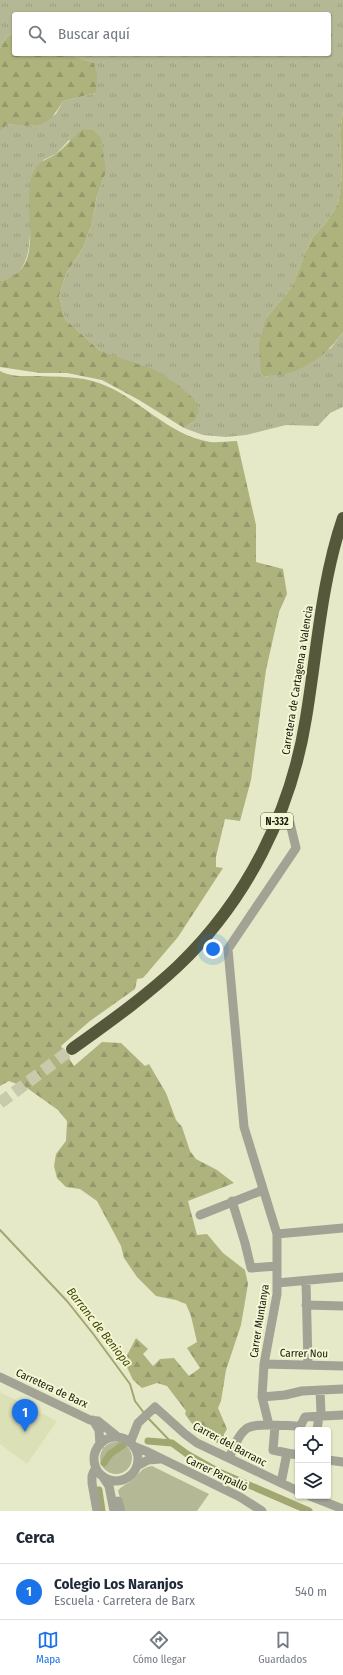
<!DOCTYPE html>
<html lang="es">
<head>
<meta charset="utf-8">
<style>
	body { margin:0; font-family:"Fira Sans Condensed",sans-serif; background:#f6f6f7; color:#1f2937 }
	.controls { position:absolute; right:12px; bottom:12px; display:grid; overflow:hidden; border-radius:4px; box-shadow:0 1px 3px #0004 }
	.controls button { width:36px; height:36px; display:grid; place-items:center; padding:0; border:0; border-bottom:1px solid #e0e1e3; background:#fff; color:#1f2937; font:20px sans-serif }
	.you { position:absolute; left:213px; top:949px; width:14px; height:14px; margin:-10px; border:3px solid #fff; border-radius:50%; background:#1a73e8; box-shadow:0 0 0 6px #1a73e833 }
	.badge { display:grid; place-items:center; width:26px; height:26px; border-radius:50%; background:#1a73e8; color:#fff; font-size:13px; font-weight:700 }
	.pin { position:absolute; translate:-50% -33px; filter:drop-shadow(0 1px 2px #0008) }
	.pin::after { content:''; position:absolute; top:21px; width:14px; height:12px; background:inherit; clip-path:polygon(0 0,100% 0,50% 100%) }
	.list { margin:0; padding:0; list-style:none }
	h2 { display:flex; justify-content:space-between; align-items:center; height:52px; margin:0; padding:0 16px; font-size:17px }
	h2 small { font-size:13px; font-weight:400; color:#747a83 }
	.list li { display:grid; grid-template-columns:26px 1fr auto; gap:12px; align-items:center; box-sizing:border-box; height:56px; padding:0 16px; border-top:1px solid #e0e1e3 }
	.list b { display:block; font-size:15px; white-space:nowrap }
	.list p { margin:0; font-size:13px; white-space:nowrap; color:#747a83 }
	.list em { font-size:13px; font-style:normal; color:#747a83 }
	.icon { flex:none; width:22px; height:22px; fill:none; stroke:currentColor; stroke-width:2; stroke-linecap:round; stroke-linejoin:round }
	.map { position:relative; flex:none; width:343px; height:1511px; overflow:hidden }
	.search { position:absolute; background:#fff; box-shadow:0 1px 3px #0004; left:12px; right:12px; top:12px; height:44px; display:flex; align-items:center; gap:10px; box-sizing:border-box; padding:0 14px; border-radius:4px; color:#747a83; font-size:15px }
	.sheet { height:108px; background:#fff }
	nav { display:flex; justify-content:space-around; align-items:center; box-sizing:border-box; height:56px; border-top:1px solid #e0e1e3; background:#fff; font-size:11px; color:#747a83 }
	nav a { display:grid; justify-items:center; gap:2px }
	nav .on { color:#1a73e8 }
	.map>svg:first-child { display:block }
</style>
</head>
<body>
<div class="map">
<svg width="343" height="1511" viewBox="0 0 343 1511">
	<defs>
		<pattern id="grass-tufts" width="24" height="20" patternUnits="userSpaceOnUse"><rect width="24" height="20" fill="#b5b895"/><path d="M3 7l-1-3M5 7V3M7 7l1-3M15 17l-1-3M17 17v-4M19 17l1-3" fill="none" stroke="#9b9d7f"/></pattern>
		<pattern id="forest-firs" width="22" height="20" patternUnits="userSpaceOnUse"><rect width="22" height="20" fill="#aeb27c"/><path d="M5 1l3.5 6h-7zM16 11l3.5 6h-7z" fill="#95986a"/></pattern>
	</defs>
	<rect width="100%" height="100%" fill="#e6e9c7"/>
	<path fill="#dce0b6" d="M0,1392L57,1421L27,1464L0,1444Z"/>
	<path fill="url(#grass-tufts)" d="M0,0H343V111L340,133L342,177L338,204L325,224L313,237L305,253L292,287L266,318L264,377L273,375L331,348L343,332V407L330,413L318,426L286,425L246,435L226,437L203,435L184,428L194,421L100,351L65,319L59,296L66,274L84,246L92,222L97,196L106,172L69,140L56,154L43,160C39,182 35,205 31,227C29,240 30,252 24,264C21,272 9,282 0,280V132L6,124L33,126L56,114L63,101L96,93L94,63L67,54H329V14H14V32L7,37L0,48Z"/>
	<path fill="url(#forest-firs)" d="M14,32V54H67L94,63L97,75L96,93L63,101C46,130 38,127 7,124L0,132V48L7,37Z
		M343,111V332C329,351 314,364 292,372C283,375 273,375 264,377L261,373L259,345L266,318L292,287L305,253L313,237L325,224L338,204L342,177L340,133Z
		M83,129L93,130L101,138L106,172L97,196L92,222L84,246L66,274L59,296L65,319L100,351L155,370L177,384L194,399L199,411L194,421L184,428L139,400L102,380L67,373H40L0,367V280C4,281 7,279 11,277C47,260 18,197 35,169C40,160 49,159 56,154C65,147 74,136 83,129Z
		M0,371C11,377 24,376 36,376C57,377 80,376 99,383C139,397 167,435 210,442C218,443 229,441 237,441L256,525V562L283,569L287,594L279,612L266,670L251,780L240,821L225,819L216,857V867L223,868L178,937L143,978L137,979L135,989L90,1021L61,1046L74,1066L102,1042L121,1043L145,1066L149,1064L166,1093L176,1120L182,1127L190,1151L196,1159L217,1170L234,1183L188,1201L197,1235L207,1234L223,1253L245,1270L248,1284L241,1325L226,1370L221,1401L218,1408L227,1429L224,1434L223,1445C204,1438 196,1430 185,1414L186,1411L167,1386L157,1383L142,1388L133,1380L124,1361L136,1338L148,1349L143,1354L153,1366L160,1359L174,1358L189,1376L200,1368L187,1348L197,1342L191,1316L186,1304L176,1300L156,1296L137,1277L124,1258L121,1246L97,1201L80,1189L66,1187L57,1178L54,1166L56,1154L66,1141L67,1121L58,1110L27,1088L9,1081L0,1086Z"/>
	<path fill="#b5b895" d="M100 1458a16 16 0 1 1 32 0a16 16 0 1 1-32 0Z
		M152,1466L209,1494L197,1511H124L118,1491C121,1486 126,1485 131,1481C139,1475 141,1467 152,1466Z"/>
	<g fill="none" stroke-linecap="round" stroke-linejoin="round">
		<path stroke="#a2a670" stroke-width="2" d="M0,1230L67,1301L94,1335L130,1384L135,1401L144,1413
			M148,1418L172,1443"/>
		<path stroke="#a2a670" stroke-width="7" d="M148,1441L172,1443L187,1454L219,1472L309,1511
			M104,1463L110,1454L123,1445
			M99,1490L102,1511"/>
		<path stroke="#c7caab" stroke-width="12" stroke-dasharray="12 6" stroke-linecap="butt" d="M0,1103L72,1049"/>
		<path stroke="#a2a395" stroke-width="9" d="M232,1201L245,1243L251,1268L277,1266
			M200,1215L263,1190
			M277,1234L343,1228
			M306,1281L308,1365
			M277,1283L343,1277
			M306,1305L343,1306
			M264,1364L343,1366
			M0,1377L90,1420L98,1421L119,1438
			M262,1397L285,1395L302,1391L343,1389
			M93,1420L99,1430L100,1445
			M269,1425L262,1397L264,1364L277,1294V1234L244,1127L228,949L296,848L290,823
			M275,1426L273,1450L287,1453
			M317,1430L319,1416L321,1413L320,1390
			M94 1459a22 22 0 1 1 44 0a22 22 0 1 1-44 0Z
			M130,1443L138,1423L155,1407L185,1434L197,1443L298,1491
			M133,1446L148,1452L240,1497L262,1511
			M229,1458C233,1449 238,1435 246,1429C254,1422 287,1426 299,1426L301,1425L305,1417L343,1415
			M328,1460L343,1462
			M137,1466L148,1460L160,1459
			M103,1477L109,1486L114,1511
			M281,1483L287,1453L298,1455
			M310,1496L343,1509
			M118,1501L121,1511
			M97,1511L92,1483V1476L94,1471L97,1470"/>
		<path stroke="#56583b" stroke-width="12" d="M72,1049C108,1023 145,997 178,966C247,900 291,812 306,718C317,652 321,582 343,518"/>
	</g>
	<g text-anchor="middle" stroke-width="4" stroke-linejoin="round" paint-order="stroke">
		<rect fill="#f3f7d4" stroke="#585a47" stroke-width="1" x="261" y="813" width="32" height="16" rx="3"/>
		<g font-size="10" font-weight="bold" fill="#16170b">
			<text x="277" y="825">N-332</text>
		</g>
		<g font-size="11" fill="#16170b" stroke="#f3f7d4">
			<text transform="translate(297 680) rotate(-81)" y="4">Carretera de Cartagena a Valencia</text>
			<text transform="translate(259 1321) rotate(-81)" y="4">Carrer Muntanya</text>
			<text transform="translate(304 1353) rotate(1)" y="4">Carrer Nou</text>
			<text transform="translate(52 1388) rotate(25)" y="4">Carretera de Barx</text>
			<text transform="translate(230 1444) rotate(28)" y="4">Carrer del Barranc</text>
			<text transform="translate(217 1473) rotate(26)" y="4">Carrer Parpalló</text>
		</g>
		<g font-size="12" font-style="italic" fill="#464805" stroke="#f3f7d4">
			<text transform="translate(99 1327) rotate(52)" y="4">Barranc de Beniopa</text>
		</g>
	</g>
</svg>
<div class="controls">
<button><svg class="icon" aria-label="locate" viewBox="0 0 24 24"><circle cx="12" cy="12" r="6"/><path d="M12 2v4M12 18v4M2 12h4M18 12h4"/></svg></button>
<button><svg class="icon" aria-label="layers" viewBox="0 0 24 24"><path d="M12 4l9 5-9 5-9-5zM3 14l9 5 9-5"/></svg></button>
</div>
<div class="you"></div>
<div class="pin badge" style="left:25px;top:1432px">1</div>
<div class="search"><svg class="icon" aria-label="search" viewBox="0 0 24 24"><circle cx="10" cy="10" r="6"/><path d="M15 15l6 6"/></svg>Buscar aquí</div>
</div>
<section class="sheet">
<h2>Cerca<small></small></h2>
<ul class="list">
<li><span class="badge">1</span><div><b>Colegio Los Naranjos</b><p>Escuela · Carretera de Barx</p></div><em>540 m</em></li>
</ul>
</section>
<nav>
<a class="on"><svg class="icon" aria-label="map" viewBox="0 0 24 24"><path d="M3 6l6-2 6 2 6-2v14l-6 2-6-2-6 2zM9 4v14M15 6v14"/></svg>Mapa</a>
<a><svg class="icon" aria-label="directions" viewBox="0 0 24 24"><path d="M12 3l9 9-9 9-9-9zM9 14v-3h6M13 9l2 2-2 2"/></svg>Cómo llegar</a>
<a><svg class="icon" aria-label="saved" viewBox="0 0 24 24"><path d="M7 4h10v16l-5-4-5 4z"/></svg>Guardados</a>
</nav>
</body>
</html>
